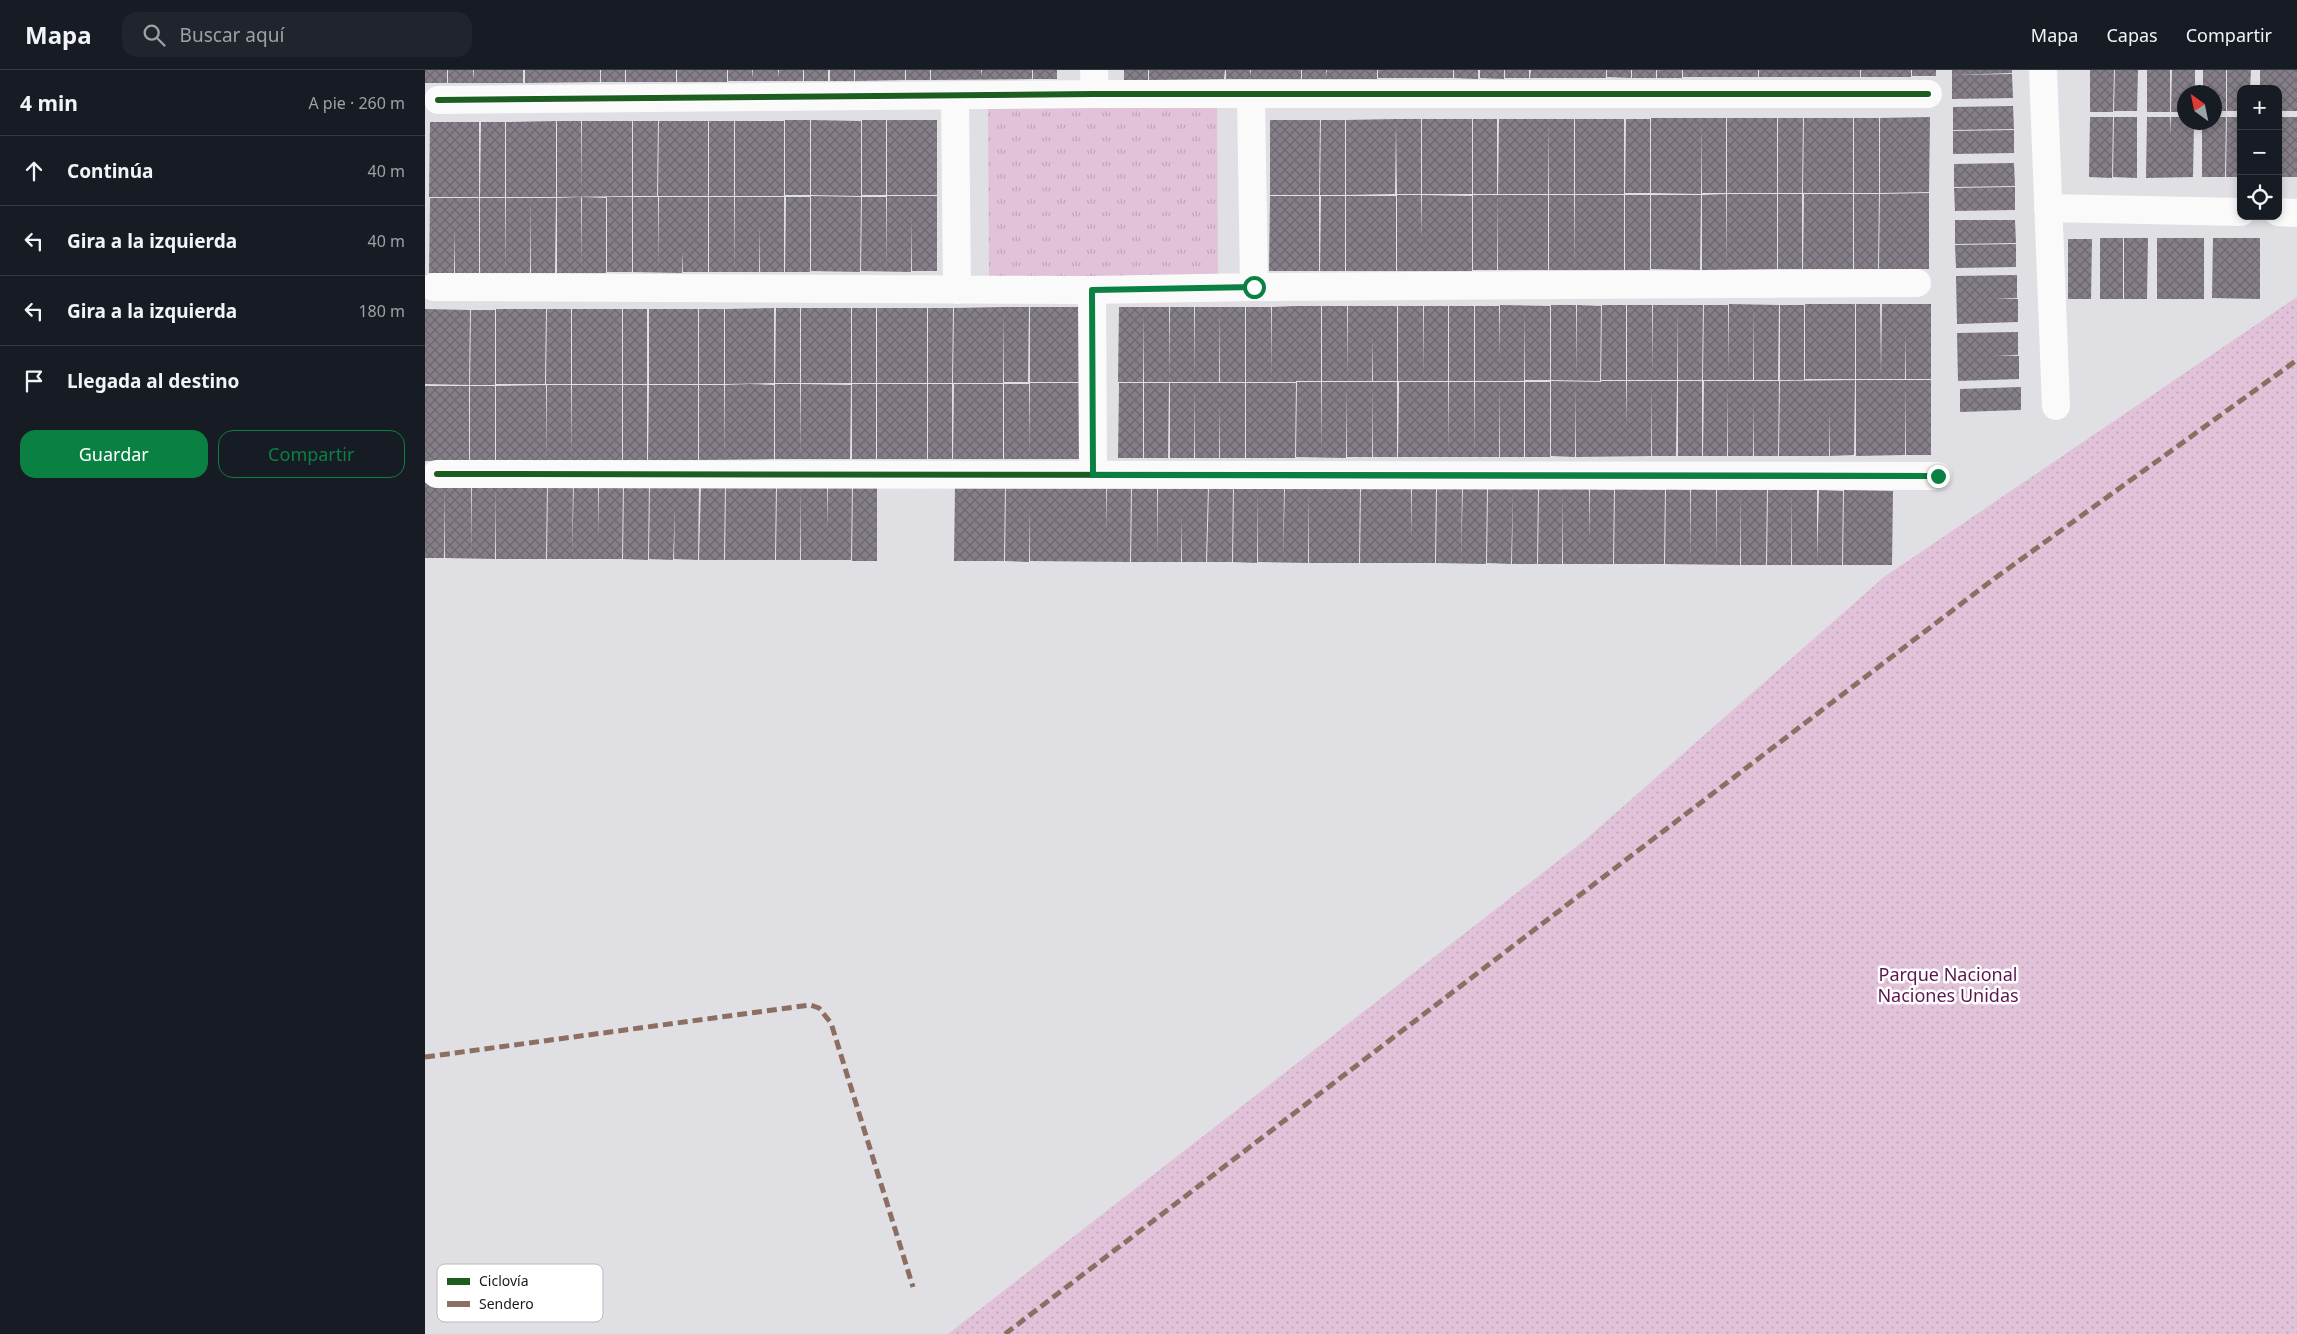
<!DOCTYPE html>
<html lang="es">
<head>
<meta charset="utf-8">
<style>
	body { margin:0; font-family:"Noto Sans",sans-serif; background:#20242c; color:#f1f3f6 }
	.controls { position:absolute; right:15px; top:15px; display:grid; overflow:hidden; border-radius:10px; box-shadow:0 2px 8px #0003 }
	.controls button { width:45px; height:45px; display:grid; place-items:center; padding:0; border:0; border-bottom:1px solid #363941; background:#171b24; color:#f1f3f6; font:25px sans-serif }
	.compass { position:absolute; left:1752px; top:15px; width:45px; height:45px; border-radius:50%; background:#171b24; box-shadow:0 2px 8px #0003; rotate:327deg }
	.stop { position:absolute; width:15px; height:15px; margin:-11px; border:4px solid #0b8043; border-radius:50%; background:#fff }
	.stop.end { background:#0b8043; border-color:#fff; box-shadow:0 1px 5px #0008 }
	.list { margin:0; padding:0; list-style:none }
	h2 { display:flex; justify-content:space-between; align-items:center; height:65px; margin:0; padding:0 20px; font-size:21px }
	h2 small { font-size:16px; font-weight:400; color:#9ea1a6 }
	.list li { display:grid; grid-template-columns:32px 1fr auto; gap:15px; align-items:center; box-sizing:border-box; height:70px; padding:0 20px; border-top:1px solid #363941 }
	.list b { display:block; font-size:19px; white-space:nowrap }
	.list em { font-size:16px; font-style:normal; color:#9ea1a6 }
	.actions { display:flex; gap:10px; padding:15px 20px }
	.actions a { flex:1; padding:11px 0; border:1px solid #0b8043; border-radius:15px; text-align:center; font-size:18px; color:#0b8043 }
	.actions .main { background:#0b8043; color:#fff }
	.icon { flex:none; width:28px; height:28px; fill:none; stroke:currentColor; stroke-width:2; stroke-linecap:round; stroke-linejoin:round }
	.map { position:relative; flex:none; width:1872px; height:1264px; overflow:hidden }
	header { display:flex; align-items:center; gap:30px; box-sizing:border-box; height:70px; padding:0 25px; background:#171b24; border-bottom:1px solid #363941 }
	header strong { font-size:24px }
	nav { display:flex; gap:28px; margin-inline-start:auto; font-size:18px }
	.search { width:350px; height:45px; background:#20242c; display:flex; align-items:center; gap:12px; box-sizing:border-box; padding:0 18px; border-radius:15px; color:#9ea1a6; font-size:19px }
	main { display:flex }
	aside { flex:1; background:#171b24 }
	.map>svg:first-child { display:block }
</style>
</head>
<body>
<header>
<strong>Mapa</strong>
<div class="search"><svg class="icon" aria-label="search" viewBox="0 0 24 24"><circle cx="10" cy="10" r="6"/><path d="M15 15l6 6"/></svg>Buscar aquí</div>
<nav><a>Mapa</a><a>Capas</a><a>Compartir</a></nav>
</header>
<main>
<aside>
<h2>4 min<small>A pie · 260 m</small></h2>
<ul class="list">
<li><svg class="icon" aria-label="ahead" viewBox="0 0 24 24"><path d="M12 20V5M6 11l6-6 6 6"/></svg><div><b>Continúa</b></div><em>40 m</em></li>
<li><svg class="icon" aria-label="left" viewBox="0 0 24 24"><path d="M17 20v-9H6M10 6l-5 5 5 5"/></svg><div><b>Gira a la izquierda</b></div><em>40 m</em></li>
<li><svg class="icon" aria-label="left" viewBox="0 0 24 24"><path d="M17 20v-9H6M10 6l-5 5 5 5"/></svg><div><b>Gira a la izquierda</b></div><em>180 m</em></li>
<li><svg class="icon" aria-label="arrive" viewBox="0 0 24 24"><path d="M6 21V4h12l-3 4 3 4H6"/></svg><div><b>Llegada al destino</b></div></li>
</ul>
<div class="actions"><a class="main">Guardar</a><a>Compartir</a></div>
</aside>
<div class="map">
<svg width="1872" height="1264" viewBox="0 0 1872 1264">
	<defs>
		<pattern id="grass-tufts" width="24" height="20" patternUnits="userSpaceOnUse" patternTransform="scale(1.25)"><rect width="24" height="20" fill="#e1c2d9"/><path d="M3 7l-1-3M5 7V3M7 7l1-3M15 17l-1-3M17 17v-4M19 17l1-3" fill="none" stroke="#c0a6ba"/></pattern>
		<pattern id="park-dots" width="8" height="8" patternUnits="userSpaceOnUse" patternTransform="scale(1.25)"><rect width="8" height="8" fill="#e1c2d9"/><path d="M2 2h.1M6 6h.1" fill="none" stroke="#c0a6ba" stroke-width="1.8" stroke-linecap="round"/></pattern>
		<pattern id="building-cross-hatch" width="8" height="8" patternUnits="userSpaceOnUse" patternTransform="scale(1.25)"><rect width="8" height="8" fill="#867f89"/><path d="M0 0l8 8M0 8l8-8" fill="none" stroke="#6d676f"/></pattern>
	</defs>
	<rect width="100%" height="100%" fill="#e0dfe3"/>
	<path fill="url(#grass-tufts)" d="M792,32L793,205L564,208L563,35Z"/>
	<path fill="url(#park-dots)" d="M1872,227V1264H523L1160,770L1459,507Z"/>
	<path fill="url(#building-cross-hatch)" d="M0,0H22V13H0Z
		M23,0H48L49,10V0H98V13H23Z
		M100,0H175V12L100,13Z
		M176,0H200V12H176Z
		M201,0H251V12H201Z
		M252,0H302V12H252Z
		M303,0H327L328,8V0H353V8L354,0H378V11H303Z
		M379,0H403V11H379Z
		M405,0H429V11H405Z
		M430,0H480V10L430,11Z
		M481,0H505V10H481Z
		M506,0H556L557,6V0H582V6V0H607V9L506,10Z
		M608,0H632V9H608Z
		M699,0H723V10H699Z
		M724,0H749V6V0H800L799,9L724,10Z
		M801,0H825L826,6V0H876V9H801Z
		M877,0H901L902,5V0H952V9H877Z
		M953,0H1028V8H953Z
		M1029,0H1053V9L1029,8Z
		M1055,0H1079V9L1055,8Z
		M1080,0H1104V8H1080Z
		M1106,0H1181V8H1105Z
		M1182,0H1206V8L1182,7Z
		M1207,0H1231V8H1207Z
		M1232,0H1257V8H1232Z
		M1258,0H1333V7H1258Z
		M1334,0H1410V7H1334Z
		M1410,0H1435V7H1410Z
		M1436,0H1486V7H1436Z
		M1487,0H1511V6H1487Z
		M1527,0H1587V3L1527,5Z
		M1665,0H1689L1688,42H1665Z
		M1690,0H1713L1712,41H1689Z
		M1722,0H1745V42H1722Z
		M1747,0H1770V22H1760V42H1746Z
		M1778,0H1801V41H1790V22H1778Z
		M1802,0H1826L1825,19H1816V41H1802Z
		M1835,0H1872V41H1853V19H1835Z
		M1587,4L1588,28L1527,29V5Z
		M1588,36L1589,59L1528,60V37Z
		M1505,47L1504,122L1455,123V48Z
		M1665,47H1688L1687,108L1664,107Z
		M1689,47H1712V108L1688,107Z
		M1722,47H1745V65L1746,47H1760V52H1769L1768,107L1721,108Z
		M1790,47H1801L1800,107H1777V52H1790Z
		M1802,47H1816V107H1801Z
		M1853,47H1872V107H1853Z
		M1226,48H1301V123H1277L1276,52V124L1226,123Z
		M1302,48H1352V123H1302Z
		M1353,48H1378L1377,123H1353Z
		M1379,48H1428V123H1378Z
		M1429,48H1454V123H1429Z
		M971,49H996V124H972L971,53L970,124L921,125V50Z
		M997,49H1047V124H997Z
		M1048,49H1072V124H1048Z
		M1074,49H1149V124H1124V52L1123,124H1073Z
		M1150,49H1199V124H1150Z
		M1201,49H1225V123H1200Z
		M360,50H385V125H360Z
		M386,50L436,51V126L386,125Z
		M437,50H461V125H437Z
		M462,50H512V125H462Z
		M845,50H895L894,125H845Z
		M896,50H920V125H895Z
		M131,51V127H81V52Z
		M132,51H156L157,123V51H207V126L132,127Z
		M208,51H233L232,126H208Z
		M234,51H283V126H233Z
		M284,51H309V126H284Z
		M310,51H359V126H310Z
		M5,52H54V127H4Z
		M56,52H80V127H55Z
		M1589,60V83L1528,84V61Z
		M1589,93L1590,116L1529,117V94Z
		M1590,117V140L1530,141L1529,118Z
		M1504,123V199H1454L1455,124Z
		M1301,124L1302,196V124H1352V199L1277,200V125Z
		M1353,124H1377V199H1353Z
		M1379,124H1428V199H1378Z
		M1429,124H1454L1453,199H1429Z
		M972,125H996L997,170V125L1047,126V201H972Z
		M1048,125H1073L1072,200H1048Z
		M1073,125H1123V200H1073Z
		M1124,125H1149V197L1150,125H1199V200H1124Z
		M1200,125H1225V200H1200Z
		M1226,125H1276L1275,200L1226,199Z
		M386,126L436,127L435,202L386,201Z
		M462,126H512V201H487L486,148V202L436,201L437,127H461L462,198Z
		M845,126H894V201H844Z
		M896,126H920V201H895Z
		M921,126H971V201H921Z
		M156,127V199L157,127L181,128V203H132V128Z
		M182,127H207V202H182Z
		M208,127H233V199L234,127H283V202H258V181L257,203L208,202Z
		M284,127H309V199L310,127H359V202H335L334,157V202H284Z
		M361,127H385V202H360Z
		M5,128H54V203H30L29,158V203H4Z
		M55,128H80V199L81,128H131L130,203H106V131L105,203H55Z
		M1530,150H1590L1591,173L1530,174Z
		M1675,168H1698V229H1675Z
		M1699,168H1723L1722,229H1699Z
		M1732,168H1779V229H1732Z
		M1788,168H1835V229L1787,228Z
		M1643,169H1667L1666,229H1643Z
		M1591,174V197L1531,198L1530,175Z
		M1592,205V228L1570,229H1593V252L1532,254L1531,206Z
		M1304,234L1354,235L1353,310H1329L1328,238V310H1278L1279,235H1303L1304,306Z
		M1380,234H1430V309H1380Z
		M1431,234H1455L1456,306L1457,234H1506V309H1481V264L1480,309H1431Z
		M1075,235L1125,236V310H1100V239L1099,311H1050V236H1074L1075,289Z
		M1126,235H1151V307L1152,235L1176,236L1175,311L1126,310Z
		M1177,235H1201V310H1176Z
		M1202,235H1227V307L1228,235H1278L1277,310H1253L1252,238V310H1202Z
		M1355,235H1379V310H1355Z
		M871,236H896V311H871V258V312H821V237H846V308L847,237Z
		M897,236H922V308L923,236H972V311H948L947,266V311H897Z
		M973,236H998V307L999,236H1023V311H973Z
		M1024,236H1049V311H1024Z
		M579,237H604L603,312H579V241L578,313H528L529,238Z
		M605,237H654V312H605Z
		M694,237H744V312H719V241L718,312H693Z
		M745,237H769L770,308V237H820V312H795V240L794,312H744Z
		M349,238V313L300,314V239Z
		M351,238H375V313H350Z
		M376,238H426V313H376Z
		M427,238H451V313H427Z
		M452,238H502V313H452Z
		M503,238H528L527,313H503Z
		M0,239L45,240L44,315L0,314Z
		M71,239H121L120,314H71Z
		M122,239H146V314H121Z
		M147,239H197V314H147Z
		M198,239H222V314H198Z
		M224,239H273V314H224Z
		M274,239H299V314H274Z
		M46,240H70V315H45Z
		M1593,262V285L1571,286H1594V309L1533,311L1532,263Z
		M1430,310L1429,385L1405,386L1404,341V386H1354L1355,311Z
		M1431,310H1506V385H1481V314L1480,385L1431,386Z
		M1126,311L1176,312V365V311H1201L1202,356V311H1252L1251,386H1227V315L1226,386L1151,387L1150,315V387L1126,386Z
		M1253,311H1277V386H1253Z
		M1279,311H1354L1353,386H1329L1328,332V386H1303V315L1302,386H1278Z
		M872,312H896L897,384V312H972V387H948L947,316V387H922V316L921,388L871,387Z
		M974,312H1023V384L1024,312H1049V384L1050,312H1099V387H1075L1074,315V387H973Z
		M1100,312H1125V387H1100Z
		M605,313H654V389H579V314H604V385Z
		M694,313H718V388H693Z
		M719,313H744L743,388H719Z
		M745,313H820V388H795V335L794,388H770L769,316V388H745Z
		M821,313H871L870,388H821Z
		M325,314L349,315V389L274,390V315H299V386L300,315Z
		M350,314H375V386L376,314L426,315L425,389H350Z
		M427,314H451V389H427Z
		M452,314H502V389H452Z
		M503,314H527V389H503Z
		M529,314H578V389H528Z
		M121,315V391H71V316Z
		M122,315H146L147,387V315H197V390H121Z
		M198,315H222V390H198Z
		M224,315H273V390H223Z
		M0,316H44V391H0Z
		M45,316H70V391H45Z
		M1596,317V340L1535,342V319Z
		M0,413L46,414V485L47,413L122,414L121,489H71V417L70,489L20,488V417L19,488H0Z
		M123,414H148L147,486L149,414H173V467L174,414L198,415L197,489H122Z
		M199,414H224L223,490L198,489Z
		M225,414L274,415L273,490L249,489L250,437L248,490L224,489Z
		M276,414L300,415L299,490H274Z
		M301,415H351L350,490H300Z
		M352,415H402V460L403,415L427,416L426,490H376V418L375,490H351Z
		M428,415H452V491H427Z
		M530,416H580L579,491H529Z
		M581,416L681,417V461L682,417H706L705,492L605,491V439L604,492L580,491Z
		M707,417H732V489L733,417H783L781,492H757V447L756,492H706Z
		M784,417L808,418L807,492H782Z
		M809,417L859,418L858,489L860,418H935L934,493H884V421L883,493L833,492V421L832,493L808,492Z
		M936,418H986V471L987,418L1011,419L1010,493H935Z
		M1038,418L1062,419L1061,494L1011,493L1012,419H1037L1036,490Z
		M1063,419H1113L1112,494H1087L1088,422L1086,494L1062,493Z
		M1114,419H1164V472L1165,419L1189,420L1188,494H1138V422L1137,494H1113Z
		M1190,419L1240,420L1239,494H1189Z
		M1241,419L1265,420V491L1266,419L1291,420V492L1292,420H1342L1341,495H1316V423L1315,495L1240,494Z
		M1343,420H1392V492L1394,420L1418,421L1417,495H1367V423L1366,495H1342Z
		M1419,420L1468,421L1467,495H1418Z"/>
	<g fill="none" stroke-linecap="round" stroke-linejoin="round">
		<path stroke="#fafafb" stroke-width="28" d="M669,0L670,24
			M1618,0L1631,336
			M826,25L829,217
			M530,27L532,220
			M13,30L670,24H1503
			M1623,138L1816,142
			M1853,142L1872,143
			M9,217L667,220L829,217L1492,213
			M667,220L668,405
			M12,404L1513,406"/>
		<path stroke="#8d6e63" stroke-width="5" stroke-dasharray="10 5" stroke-linecap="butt" d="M0,987L385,935L394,938L406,953L488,1217
			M580,1264L1566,511L1872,290"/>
		<defs>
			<path id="cycleway" d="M13,30L670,24H1503
				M12,404L1513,406"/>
		</defs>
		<use href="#cycleway" stroke="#fff" stroke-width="9"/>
		<use href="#cycleway" stroke="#1b5e20" stroke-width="6"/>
	</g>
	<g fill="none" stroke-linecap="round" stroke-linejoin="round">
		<path stroke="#0b8043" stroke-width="6" d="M829,217L667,220L668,405L1513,406"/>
	</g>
	<g text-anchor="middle" stroke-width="5" stroke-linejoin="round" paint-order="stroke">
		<g font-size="18" fill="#5c164d" stroke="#fff">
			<text x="1523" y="911">Parque Nacional<tspan x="1523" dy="21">Naciones Unidas</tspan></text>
		</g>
	</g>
	<rect x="12" y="1194" width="166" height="58" rx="8" fill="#fff" stroke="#bababb" stroke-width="1"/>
	<rect x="22" y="1208" width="23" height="7" fill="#1b5e20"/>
	<rect x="22" y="1231" width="23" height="6" fill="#8d6e63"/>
	<g font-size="14" fill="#19181b">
		<text x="54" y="1216">Ciclovía</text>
		<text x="54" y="1239">Sendero</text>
	</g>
</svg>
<div class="controls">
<button>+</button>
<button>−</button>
<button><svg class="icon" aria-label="locate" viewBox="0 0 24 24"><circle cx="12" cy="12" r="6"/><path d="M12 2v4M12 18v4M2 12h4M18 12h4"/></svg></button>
</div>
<svg class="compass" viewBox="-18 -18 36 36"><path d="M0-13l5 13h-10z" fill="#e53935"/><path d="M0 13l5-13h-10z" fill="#9ea1a6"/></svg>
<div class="stop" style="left:829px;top:217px"></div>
<div class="stop end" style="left:1513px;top:406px"></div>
</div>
</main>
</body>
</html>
